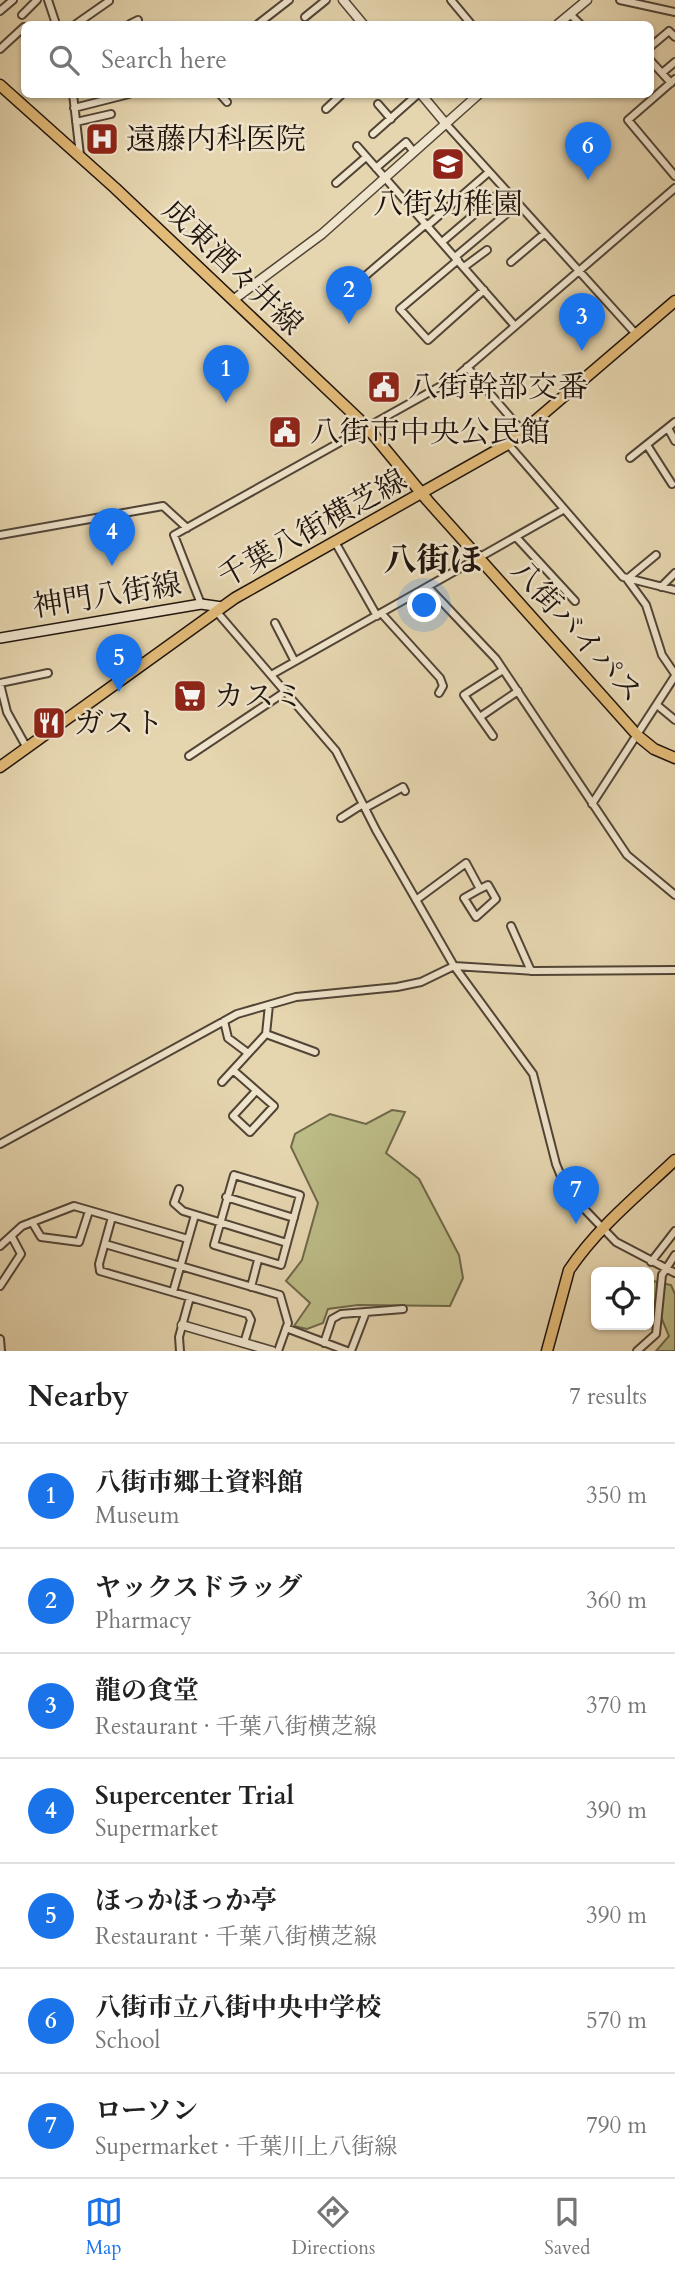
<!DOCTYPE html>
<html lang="en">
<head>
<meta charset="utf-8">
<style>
	body { margin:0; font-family:Cardo,"Noto Serif JP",serif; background:#f2f2f2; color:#222 }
	.controls { position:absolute; right:21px; bottom:21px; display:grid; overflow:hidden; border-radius:10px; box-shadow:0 2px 5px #0004 }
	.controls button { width:63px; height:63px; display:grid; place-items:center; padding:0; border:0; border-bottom:2px solid #e0e0e0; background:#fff; color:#222; font:35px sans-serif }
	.you { position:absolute; left:425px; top:606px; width:24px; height:24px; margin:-18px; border:5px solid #fff; border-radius:50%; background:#1a73e8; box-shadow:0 0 0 10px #1a73e833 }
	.badge { display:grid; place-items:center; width:46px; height:46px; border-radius:50%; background:#1a73e8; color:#fff; font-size:23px; font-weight:700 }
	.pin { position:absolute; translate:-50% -58px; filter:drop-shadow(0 2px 4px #0008) }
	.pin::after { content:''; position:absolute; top:37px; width:24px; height:21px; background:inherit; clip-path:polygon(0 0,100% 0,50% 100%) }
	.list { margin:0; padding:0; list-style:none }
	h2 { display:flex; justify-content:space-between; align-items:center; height:91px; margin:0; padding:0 28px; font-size:30px }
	h2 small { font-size:23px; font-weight:400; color:#767676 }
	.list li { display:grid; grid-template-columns:46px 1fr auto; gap:21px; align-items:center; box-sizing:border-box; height:105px; padding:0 28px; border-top:2px solid #e0e0e0 }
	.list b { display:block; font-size:26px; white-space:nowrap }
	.list p { margin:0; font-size:23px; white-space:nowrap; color:#767676 }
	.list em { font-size:23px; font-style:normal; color:#767676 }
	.icon { flex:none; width:38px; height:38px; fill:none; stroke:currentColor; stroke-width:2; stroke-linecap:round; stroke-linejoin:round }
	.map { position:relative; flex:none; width:675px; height:1351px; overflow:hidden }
	.search { position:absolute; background:#fff; box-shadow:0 2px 5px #0004; left:21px; right:21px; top:21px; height:77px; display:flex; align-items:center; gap:18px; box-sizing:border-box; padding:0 24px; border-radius:10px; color:#767676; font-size:26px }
	.sheet { height:826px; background:#fff }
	nav { display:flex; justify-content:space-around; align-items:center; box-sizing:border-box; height:98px; border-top:2px solid #e0e0e0; background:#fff; font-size:19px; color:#767676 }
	nav a { display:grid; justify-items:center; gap:4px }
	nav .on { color:#1a73e8 }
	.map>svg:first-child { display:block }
</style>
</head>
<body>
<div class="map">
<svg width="675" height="1351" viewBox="0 0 675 1351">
	<rect width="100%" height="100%" fill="#e6d6b0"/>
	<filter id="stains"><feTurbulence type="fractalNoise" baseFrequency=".00286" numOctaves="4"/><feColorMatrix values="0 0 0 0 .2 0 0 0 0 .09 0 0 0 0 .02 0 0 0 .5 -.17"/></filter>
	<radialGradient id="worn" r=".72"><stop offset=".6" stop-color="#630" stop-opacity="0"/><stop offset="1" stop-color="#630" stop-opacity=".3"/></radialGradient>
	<path fill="#bcbc87" stroke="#6e684a" stroke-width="2" d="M392,1110L405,1112L386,1153L419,1179L459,1255L463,1278L450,1306L358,1305L328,1309L323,1323L307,1329L294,1326L310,1303L286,1281L302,1260L318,1203L291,1147L295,1134L330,1114L366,1124Z
		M649,1280L671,1285L675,1294V1351H656L669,1336L653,1298H649Z"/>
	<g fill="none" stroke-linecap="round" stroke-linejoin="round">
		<defs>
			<path id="minor" d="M48,0L56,24
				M451,0L471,24
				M620,0L675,12
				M0,11L13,0
				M570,14L580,24
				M22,15L37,0
				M305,17L326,0
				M76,24L109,1
				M130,24L138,20
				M258,24L289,0
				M650,47L669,31L675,37
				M0,49L24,27
				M650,60L671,83
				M662,73L675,62
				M675,79L628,120L675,176
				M73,94L80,155
				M220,94L227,102
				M378,104L391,119
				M74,108L129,94
				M326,109L342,94
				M76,122L111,114
				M446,124L636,334
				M373,134L418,94
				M357,146L515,326
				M376,168L406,142L414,152
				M336,183L366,157
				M427,226L489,172
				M442,242L504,189
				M455,257L518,204
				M458,260L400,309L428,340L484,290
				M511,262L544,234
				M464,267L487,250
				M364,277L426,224
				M467,367L523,432
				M668,428L675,441
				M508,444L623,577L675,590
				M647,445L672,484
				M630,458L675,422
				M0,535L163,506L187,528
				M516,537L575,601
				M335,542L377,616
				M656,555L627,579L646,605L662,655L675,674
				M428,587L496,659L627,855L675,895
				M661,587L675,573
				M201,604L174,535L455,378L675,188
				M216,611L336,751L376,830L454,966L533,1074L556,1164L567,1191L616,1242L675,1273
				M382,614L440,678L443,686L439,693
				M275,623L294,660
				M271,675L563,510
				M0,683L48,673
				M0,684L7,712L27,748
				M657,705L675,720
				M480,717L518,691
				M493,736L464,695L503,670
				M189,756L285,692
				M592,804L675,676
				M365,808L403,787L405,791
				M341,818L363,804
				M416,900L466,863L480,889L464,898L476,917L496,899L488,885L480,889
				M511,926L531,971
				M224,1021L228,1038L248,1053
				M266,1034L315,1052
				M233,1070L274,1106L250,1132L233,1116L256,1091
				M222,1082L266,1034L269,1005
				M0,1144L237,1014L296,997L397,987L421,982L454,966L535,971L675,970
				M234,1175L300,1195L281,1265L214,1245Z
				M179,1189L174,1203L183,1211L287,1243
				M226,1197L294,1218
				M112,1217L99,1264L100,1271L248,1314L251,1320L244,1343
				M32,1222L41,1237L79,1242L89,1211
				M105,1244L280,1295L288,1323L278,1351
				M0,1246L22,1226L74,1206L188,1239
				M651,1262L675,1231
				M0,1286L21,1254L12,1237
				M251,1287L258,1260
				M173,1292L195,1215
				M286,1328L347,1351
				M0,1339L1,1351
				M324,1343L332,1319L341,1314L403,1309
				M180,1351L179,1337L190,1297
				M351,1351L366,1312
				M637,1351L656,1334L662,1275L675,1255"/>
			<path id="tertiary" d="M343,0L363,24
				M558,24L587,0
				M421,94L446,124
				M233,300L322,234L479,94
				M182,1325L272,1351"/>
			<path id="secondary" d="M0,638L201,604L222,607"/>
			<path id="primary" d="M0,85L115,188L366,426L428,501L638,736L654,749L675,758
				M0,767L235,598L508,444L675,301
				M547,1351L569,1270C597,1228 638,1195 675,1160"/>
		</defs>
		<use href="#minor" stroke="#514436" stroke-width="10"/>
		<use href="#tertiary" stroke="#514436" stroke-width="11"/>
		<use href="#secondary" stroke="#1f140d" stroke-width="12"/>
		<use href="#primary" stroke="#1f140d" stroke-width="13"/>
		<use href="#minor" stroke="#efe4cc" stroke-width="6"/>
		<use href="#tertiary" stroke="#efe4cc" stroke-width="8"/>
		<use href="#secondary" stroke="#efe4cc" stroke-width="9"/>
		<use href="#primary" stroke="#e3bb78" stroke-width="10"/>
	</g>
	<defs>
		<symbol id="hospital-square" viewBox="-11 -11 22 22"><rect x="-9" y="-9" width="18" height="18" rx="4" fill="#8f2418" stroke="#efe4cc"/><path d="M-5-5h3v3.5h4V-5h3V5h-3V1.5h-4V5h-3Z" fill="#fff"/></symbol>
		<symbol id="school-square" viewBox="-11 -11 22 22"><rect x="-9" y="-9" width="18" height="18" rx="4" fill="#8f2418" stroke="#efe4cc"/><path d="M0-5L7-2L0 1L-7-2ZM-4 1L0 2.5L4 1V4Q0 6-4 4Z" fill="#fff"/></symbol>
		<symbol id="civic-square" viewBox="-11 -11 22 22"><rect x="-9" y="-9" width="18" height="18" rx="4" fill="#8f2418" stroke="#efe4cc"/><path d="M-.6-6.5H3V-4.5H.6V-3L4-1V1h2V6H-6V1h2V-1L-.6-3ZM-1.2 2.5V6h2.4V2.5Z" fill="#fff"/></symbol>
		<symbol id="supermarket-square" viewBox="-11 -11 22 22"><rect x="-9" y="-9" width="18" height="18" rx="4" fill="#8f2418" stroke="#efe4cc"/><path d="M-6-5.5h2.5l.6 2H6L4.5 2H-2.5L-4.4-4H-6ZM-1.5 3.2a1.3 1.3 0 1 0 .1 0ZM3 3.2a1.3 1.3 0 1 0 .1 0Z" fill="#fff"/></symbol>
		<symbol id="restaurant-square" viewBox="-11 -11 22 22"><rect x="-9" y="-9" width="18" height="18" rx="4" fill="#8f2418" stroke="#efe4cc"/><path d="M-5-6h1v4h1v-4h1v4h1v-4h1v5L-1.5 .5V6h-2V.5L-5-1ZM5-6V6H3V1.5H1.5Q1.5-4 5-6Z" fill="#fff"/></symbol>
	</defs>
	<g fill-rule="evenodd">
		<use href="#hospital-square" x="83" y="120" width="38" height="38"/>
		<use href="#school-square" x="429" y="145" width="38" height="38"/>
		<use href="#civic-square" x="365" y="368" width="38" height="38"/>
		<use href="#civic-square" x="266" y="413" width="38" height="38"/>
		<use href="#supermarket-square" x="171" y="677" width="38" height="38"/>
		<use href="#restaurant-square" x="30" y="704" width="38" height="38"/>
	</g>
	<g text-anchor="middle" stroke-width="5" stroke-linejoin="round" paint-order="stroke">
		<g font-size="30" fill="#1f140d" stroke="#efe4cc" text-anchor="start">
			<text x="126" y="149">遠藤内科医院</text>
			<text x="448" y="214" text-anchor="middle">八街幼稚園</text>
			<text x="408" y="397">八街幹部交番</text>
			<text x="310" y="442">八街市中央公民館</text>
			<text x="214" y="706">カスミ</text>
			<text x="74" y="733">ガスト</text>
		</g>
		<g font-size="30" fill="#1f140d" stroke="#efe4cc">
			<text transform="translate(233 267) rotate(44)" y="10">成東酒々井線</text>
			<text transform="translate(312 528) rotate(-29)" y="10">千葉八街横芝線</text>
			<text transform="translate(107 595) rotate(-9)" y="10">神門八街線</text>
			<text transform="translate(577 631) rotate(48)" y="10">八街バイパス</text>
		</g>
		<g font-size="33" font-weight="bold" fill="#1f140d" stroke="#efe4cc">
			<text x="433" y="571">八街ほ</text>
		</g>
	</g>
	<rect width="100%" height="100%" filter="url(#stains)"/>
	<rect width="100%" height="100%" fill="url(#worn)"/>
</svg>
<div class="controls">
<button><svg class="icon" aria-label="locate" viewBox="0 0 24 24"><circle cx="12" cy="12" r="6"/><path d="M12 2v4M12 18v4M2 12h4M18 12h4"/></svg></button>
</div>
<div class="you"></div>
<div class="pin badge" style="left:226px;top:403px">1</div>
<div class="pin badge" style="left:349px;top:324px">2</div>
<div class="pin badge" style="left:582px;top:351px">3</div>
<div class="pin badge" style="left:112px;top:566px">4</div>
<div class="pin badge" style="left:119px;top:692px">5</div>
<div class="pin badge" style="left:588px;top:180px">6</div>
<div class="pin badge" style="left:576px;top:1224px">7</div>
<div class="search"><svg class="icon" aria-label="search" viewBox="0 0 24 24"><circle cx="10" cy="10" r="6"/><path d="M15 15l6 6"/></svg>Search here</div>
</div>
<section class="sheet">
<h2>Nearby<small>7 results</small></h2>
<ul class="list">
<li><span class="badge">1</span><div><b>八街市郷土資料館</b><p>Museum</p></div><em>350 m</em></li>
<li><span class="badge">2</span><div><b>ヤックスドラッグ</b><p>Pharmacy</p></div><em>360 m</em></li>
<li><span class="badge">3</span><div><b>龍の食堂</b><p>Restaurant · 千葉八街横芝線</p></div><em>370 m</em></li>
<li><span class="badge">4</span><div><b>Supercenter Trial</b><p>Supermarket</p></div><em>390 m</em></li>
<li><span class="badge">5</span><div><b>ほっかほっか亭</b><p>Restaurant · 千葉八街横芝線</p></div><em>390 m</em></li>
<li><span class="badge">6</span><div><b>八街市立八街中央中学校</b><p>School</p></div><em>570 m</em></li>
<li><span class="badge">7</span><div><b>ローソン</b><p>Supermarket · 千葉川上八街線</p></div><em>790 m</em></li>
</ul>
</section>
<nav>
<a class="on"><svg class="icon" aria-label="map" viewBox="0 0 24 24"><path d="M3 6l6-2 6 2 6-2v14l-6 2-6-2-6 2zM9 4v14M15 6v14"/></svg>Map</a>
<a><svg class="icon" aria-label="directions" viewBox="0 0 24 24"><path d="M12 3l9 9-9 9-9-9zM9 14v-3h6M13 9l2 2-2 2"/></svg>Directions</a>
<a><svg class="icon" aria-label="saved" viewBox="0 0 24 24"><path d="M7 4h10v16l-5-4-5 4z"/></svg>Saved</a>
</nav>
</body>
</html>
